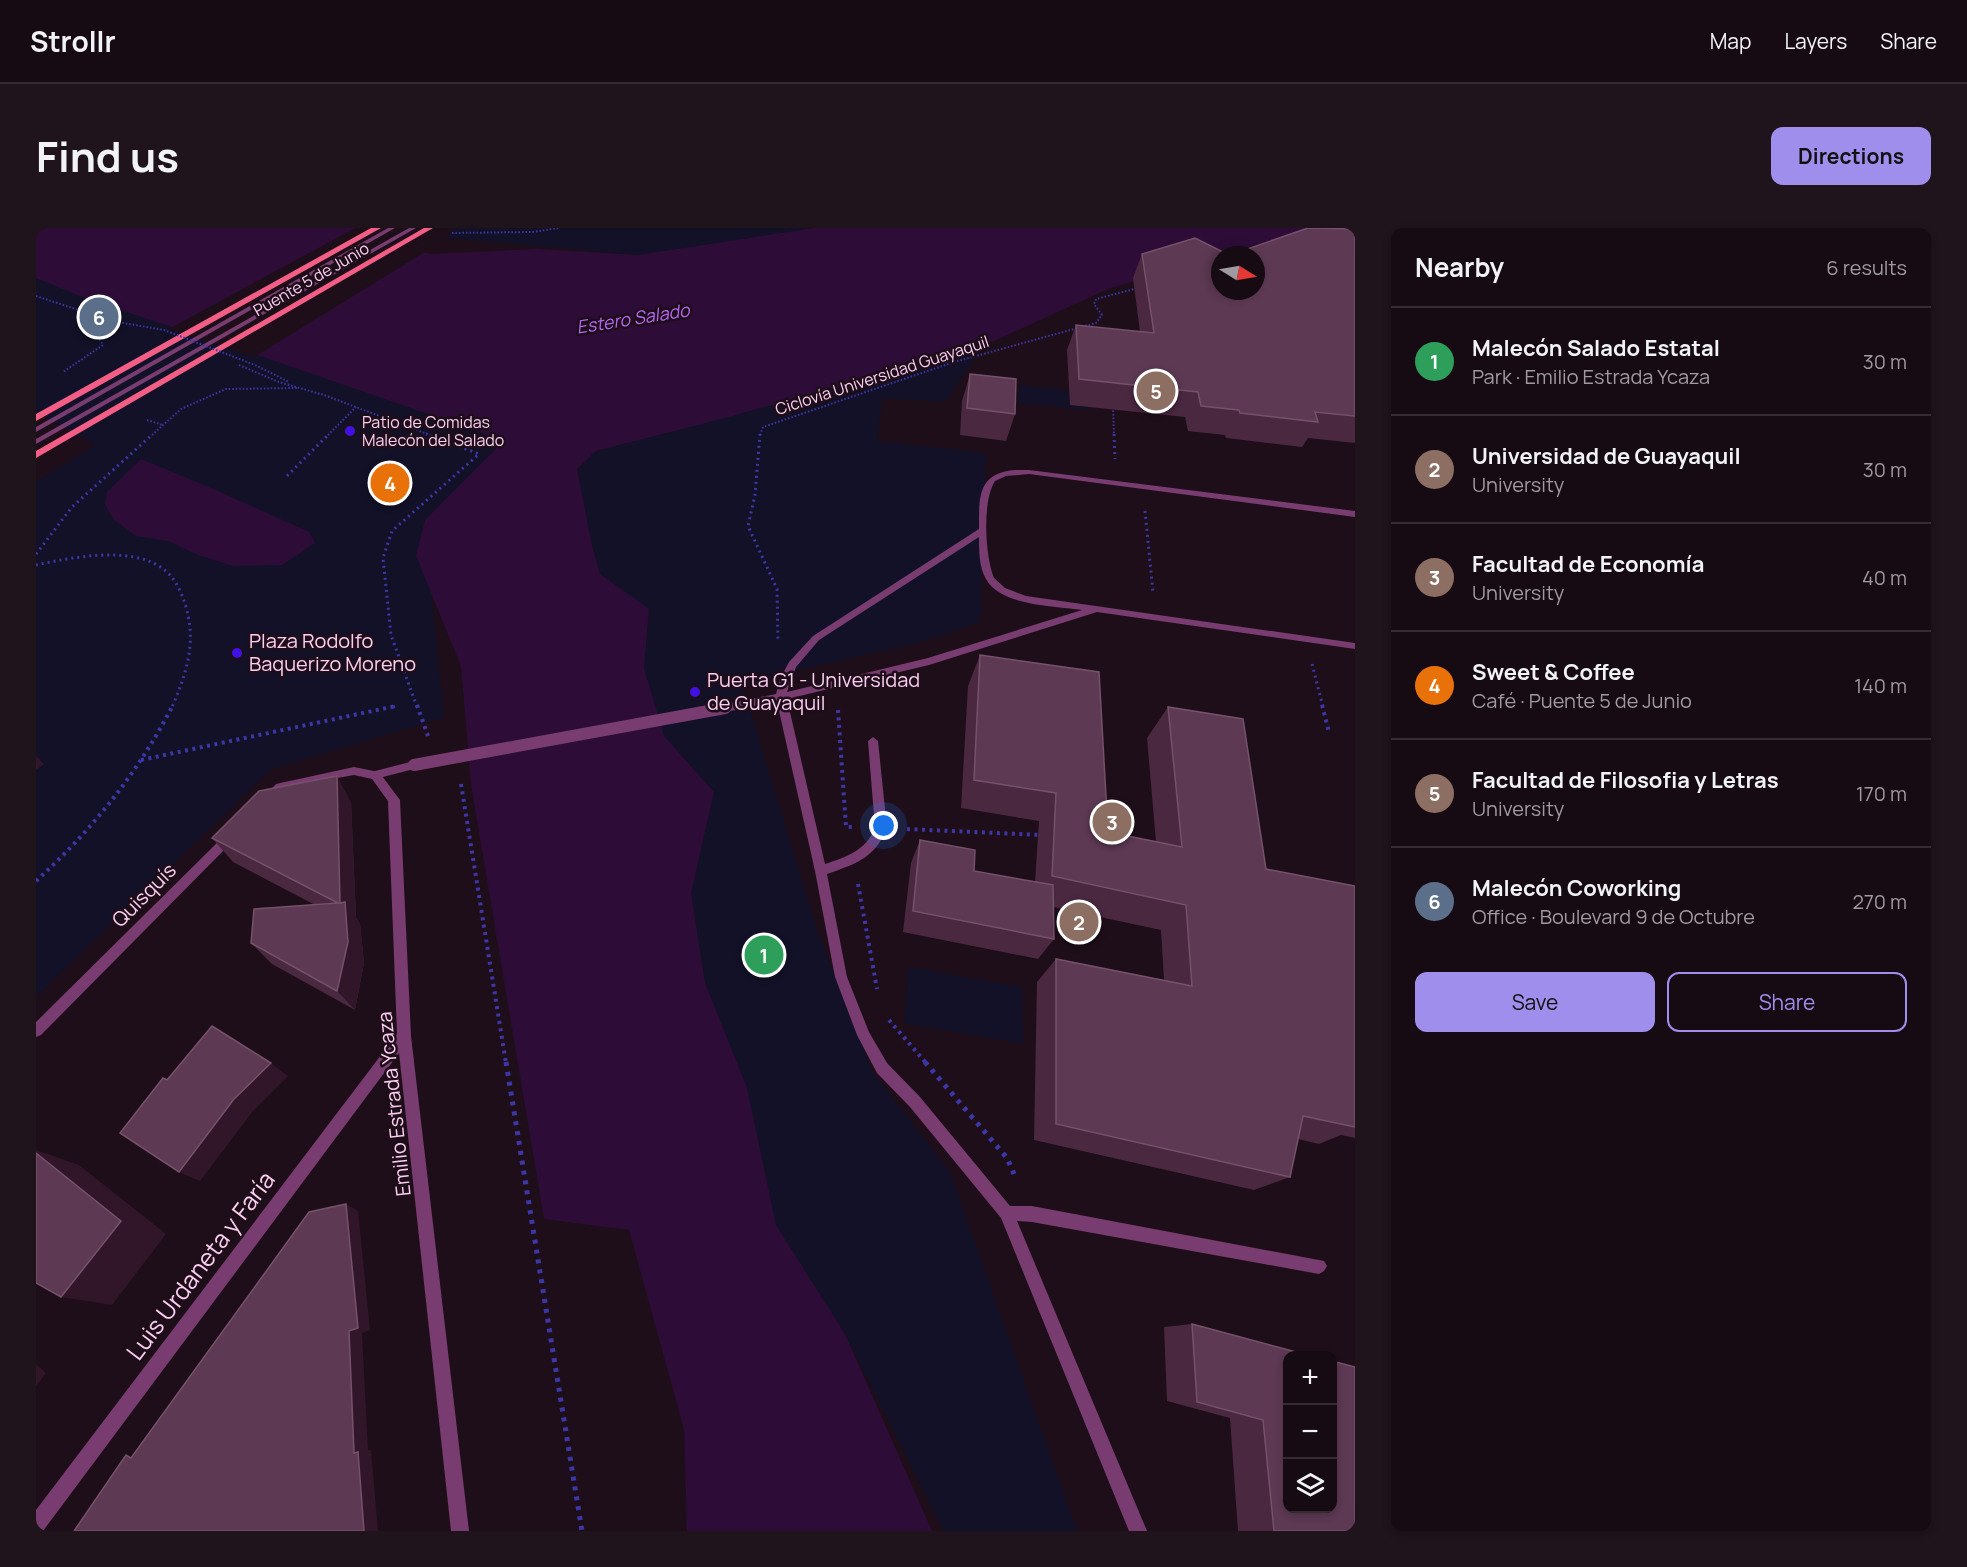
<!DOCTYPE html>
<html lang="en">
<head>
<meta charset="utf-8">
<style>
	body { margin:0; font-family:Manrope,sans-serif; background:#1f131c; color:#f1f3f6 }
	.controls { position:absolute; right:18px; bottom:18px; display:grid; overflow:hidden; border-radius:12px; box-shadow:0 3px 9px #0003 }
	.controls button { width:54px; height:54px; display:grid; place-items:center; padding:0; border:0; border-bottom:2px solid #352b33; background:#160a13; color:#f1f3f6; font:30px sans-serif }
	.compass { position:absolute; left:1175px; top:18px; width:54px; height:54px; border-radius:50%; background:#160a13; box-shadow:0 3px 9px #0003; rotate:101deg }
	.you { position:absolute; left:848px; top:598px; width:21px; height:21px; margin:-15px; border:4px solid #fff; border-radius:50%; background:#1a73e8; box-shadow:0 0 0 9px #1a73e833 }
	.badge { display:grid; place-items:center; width:39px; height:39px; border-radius:50%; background:#a08eed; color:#fff; font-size:20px; font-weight:700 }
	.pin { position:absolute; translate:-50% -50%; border:3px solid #fff; box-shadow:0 2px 6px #0006 }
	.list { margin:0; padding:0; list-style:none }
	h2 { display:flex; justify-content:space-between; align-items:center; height:78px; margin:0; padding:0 24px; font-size:26px }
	h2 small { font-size:20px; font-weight:400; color:#9e9aa0 }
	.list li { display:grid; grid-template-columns:39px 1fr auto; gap:18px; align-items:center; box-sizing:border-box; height:108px; padding:0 24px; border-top:2px solid #352b33 }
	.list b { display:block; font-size:22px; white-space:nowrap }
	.list p { margin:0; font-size:20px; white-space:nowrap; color:#9e9aa0 }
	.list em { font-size:20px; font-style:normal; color:#9e9aa0 }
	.actions { display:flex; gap:12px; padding:18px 24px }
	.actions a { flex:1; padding:14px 0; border:2px solid #a08eed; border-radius:12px; text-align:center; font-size:21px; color:#a08eed }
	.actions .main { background:#a08eed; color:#111 }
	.icon { flex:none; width:33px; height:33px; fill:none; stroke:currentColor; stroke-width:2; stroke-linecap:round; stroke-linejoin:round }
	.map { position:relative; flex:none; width:1319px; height:1303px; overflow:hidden; border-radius:12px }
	header { display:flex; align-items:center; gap:36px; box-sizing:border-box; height:84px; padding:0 30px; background:#160a13; border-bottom:2px solid #352b33 }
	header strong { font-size:28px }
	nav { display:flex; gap:33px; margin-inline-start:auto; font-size:21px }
	.intro { display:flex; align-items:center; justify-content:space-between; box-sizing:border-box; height:144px; padding:0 36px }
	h1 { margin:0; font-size:42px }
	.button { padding:15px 27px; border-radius:12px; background:#a08eed; color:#111; font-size:21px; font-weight:700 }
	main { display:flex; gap:36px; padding:0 36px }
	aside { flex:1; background:#160a13; border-radius:12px; box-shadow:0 3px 9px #0003 }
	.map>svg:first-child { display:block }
</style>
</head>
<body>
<header>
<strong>Strollr</strong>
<nav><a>Map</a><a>Layers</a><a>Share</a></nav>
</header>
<div class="intro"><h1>Find us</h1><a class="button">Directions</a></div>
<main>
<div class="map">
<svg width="1319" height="1303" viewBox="0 0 1319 1303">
	<rect width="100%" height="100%" fill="#1e0e19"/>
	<path fill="#131127" d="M419,0H778L602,27L410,10Z
		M0,48L450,206L460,214V221L389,292L380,328L395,361L408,490L235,541L0,769V254L59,217L0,184Z
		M947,118L909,174L846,170L841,213L950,225L944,394L882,415L706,455L780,699L837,845L914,944L1041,1303H908L809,1106L740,997L711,860L669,755L655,665L678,564L628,508L608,440L613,382L564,346L556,318L541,241L560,223L689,190Z
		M983,157L1051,165L1053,182L983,175Z
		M872,739L986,759L987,816L868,795Z"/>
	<path fill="#2d0d38" d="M0,0H352L384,23L394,26L501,21L602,27L778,0H1276L1072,61L947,118L689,190L560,223L541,241L556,318L564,346L613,381L608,440L628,508L678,564L655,665L669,755L711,860L740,997L809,1106L896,1303H651L648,1201L593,1002L508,991L435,556L425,438L380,328L389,292L460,221V214L450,206L216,125L54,72L0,50Z
		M105,231L175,260L273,304L279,315L246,337L197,338L162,327L132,313L100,308L78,292L69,277L71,264Z"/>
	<path fill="#1e0e19" d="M319,0H357L392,22L218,129L133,101Z"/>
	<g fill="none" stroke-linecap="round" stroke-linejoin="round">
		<path stroke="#3c37a7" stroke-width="2" stroke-dasharray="1.5 2" stroke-linecap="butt" d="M416,5L496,4L523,0
			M0,68L76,93L64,112L67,117L27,144
			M203,137L243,154L288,167L394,207
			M1077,179L1078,207
			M111,192L127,197
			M116,207L145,181L190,161L261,160
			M292,207L320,179
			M724,207L727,199L918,134L1060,95L1066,87L1058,76L1060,71L1102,60"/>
		<path stroke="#3c37a7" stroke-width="3" stroke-dasharray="2 4" stroke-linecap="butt" d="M724,206L719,267L712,298L741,361L742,413
			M1078,206L1079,231
			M251,248L293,206
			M1109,283L1117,365
			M0,326L36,279L117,206
			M0,337C38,329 104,315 134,347C141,355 146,366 149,376C161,412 151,445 136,479
			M1276,436L1287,479
			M357,479L360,478
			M381,479L355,407L347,330L356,303L443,226L390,206"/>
		<path stroke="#3c37a7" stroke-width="4" stroke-dasharray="3 4.5" stroke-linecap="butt" d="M381,477L392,508
			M1286,477L1293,504
			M802,482L810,599H816
			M105,532L360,478
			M425,556L470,835
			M871,601L1005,607
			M0,653C56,602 102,545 137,477
			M822,656L841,761
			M853,792L890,835"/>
		<path stroke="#3c37a7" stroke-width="5" stroke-dasharray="4 6" stroke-linecap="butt" d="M470,834L546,1303
			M889,834L971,930L978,946"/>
		<path fill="#793c70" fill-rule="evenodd" d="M352,0H359L0,204V199Z
			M373,0H380L0,216V211Z
			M979,242H993L1319,283V289L993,246L970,248L959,253C946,273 949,328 958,350L969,360L990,368L1319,415V421L1061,384L893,437L751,471L789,636C811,629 830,622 839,600L832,513L837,509L842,513L851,600C839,630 820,636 791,646L811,749L833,804L851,835L884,869L974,978H996L1288,1033L1291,1038L1288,1043L1283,1046L996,994L981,993L1111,1303H1093L965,990L874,879L841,845L821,807L799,749L779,643L741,474L689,484L684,480L689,476L740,466L744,451L753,434L777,408L943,301C943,270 941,245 979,242ZM943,309C943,323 943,339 950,351C964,378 1020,378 1046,382L892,430L751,464L760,439L783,412Z
			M378,533L382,534L383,537L382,540L339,551L333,547L339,543Z"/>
		<path fill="#793c70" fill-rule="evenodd" d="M318,539L343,544L364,572L375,808L433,1303H415L363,825L7,1303H0V1282L361,806L352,573L336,551L318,547L290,552L248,563L236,574L232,575L226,571L240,556Z
			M194,604L198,606L200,609L198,612L5,807L0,809V794L190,606Z"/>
		<path fill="#f25e85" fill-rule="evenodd" d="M335,0H345L0,193V186Z
			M388,0H397L0,230V223Z"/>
		<path stroke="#3c37a7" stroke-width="2" stroke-dasharray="1.5 2" stroke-linecap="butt" d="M76,93L128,102L219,137L253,154"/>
		<path stroke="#793c70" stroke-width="12" d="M378,537L689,480"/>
	</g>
	<path fill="#4a2840" d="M1319,1V215L1272,210L1266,219L1190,210L1189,207L1152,203L1149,189L1034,177L1031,122L1040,97L1104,104L1097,50L1106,26L1184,63Z
		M934,146L979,186L970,213L924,207L926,173Z
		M944,427L1072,604L1120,614L1111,510L1132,479L1230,641L1319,658V910L1305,907L1283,916L1262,911L1254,949L1218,962L998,912L1001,754L1020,731L1128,752L1125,702L1017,679L1018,711L1002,731L867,704L875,635L884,612L938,643L999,654L1003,593L925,580L932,458Z
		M315,574L320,690L324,696L328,735L319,782L236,736L215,715L279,677L197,634L176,610Z
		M1156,1096L1319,1303H1202L1194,1190L1131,1173L1128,1099Z"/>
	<path fill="#311629" d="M0,528L8,536L0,542Z
		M301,548L315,574L320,690L324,696L328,735L319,782L301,763L304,675Z
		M235,835L252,848L217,883L164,953L143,944L198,871Z
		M0,922L43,937L130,1006L76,1077L25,1069Z
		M310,976L322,983L334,1102L326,1105L332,1222H335L342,1303H328L318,1225L313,1103Z
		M0,1136L10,1145L0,1158Z"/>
	<path fill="#5d3953" stroke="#76516c" stroke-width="1.5" d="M1272,0L1319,1V188L1279,184L1282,194L1204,185L1203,182L1165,178L1162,164L1043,151L1040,97L1118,105L1106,26L1159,10L1193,27H1184V63H1220V27H1194Z
		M934,146L980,151L979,186L931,180Z
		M944,427L1063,444L1072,604L1146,619L1132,479L1207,491L1230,641L1319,658V899L1267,888L1254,949L1020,896V731L1156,758L1150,677L1016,648L1020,565L938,552Z
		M301,548L304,675L309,674L312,714L301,763L215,715L218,681L302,675L176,610L223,563Z
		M884,612L939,622L938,643L1017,657L1018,711L877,683Z
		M176,798L235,835L198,871L143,944L84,905L127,850L131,852Z
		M0,925L85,993L25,1069L0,1055Z
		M310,976L322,1100L313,1103L318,1225L322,1224L328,1303H38L90,1227L95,1230L273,984Z
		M1156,1096L1275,1128H1251V1281H1296V1133L1319,1139V1303H1238L1227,1192L1161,1174Z"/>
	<g fill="#3e12e3" stroke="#1e0e19" stroke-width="2">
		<circle cx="314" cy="203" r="6"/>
		<circle cx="201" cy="425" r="6"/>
		<circle cx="659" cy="464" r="6"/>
	</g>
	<g text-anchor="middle" stroke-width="5" stroke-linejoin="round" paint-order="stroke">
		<g font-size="16" fill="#fbcef1" stroke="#1e0e19">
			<text transform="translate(275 51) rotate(-30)" y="6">Puente 5 de Junio</text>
			<text transform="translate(846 147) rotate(-18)" y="6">Ciclovía Universidad Guayaquil</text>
		</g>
		<g font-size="16" fill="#fbcef1" stroke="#1e0e19" text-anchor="start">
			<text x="326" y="200">Patio de Comidas<tspan x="326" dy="18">Malecón del Salado</tspan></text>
		</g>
		<g font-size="18" font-style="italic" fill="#b665f3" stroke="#1e0e19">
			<text transform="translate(597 91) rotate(-9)" y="6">Estero Salado</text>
		</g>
		<g font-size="20" fill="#fbcef1" stroke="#1e0e19" text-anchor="start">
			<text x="213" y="420">Plaza Rodolfo<tspan x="213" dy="23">Baquerizo Moreno</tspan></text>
			<text x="671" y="459">Puerta G1 - Universidad<tspan x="671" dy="23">de Guayaquil</tspan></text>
		</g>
		<g font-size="20" fill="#fbcef1" stroke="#1e0e19">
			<text transform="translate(108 667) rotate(-45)" y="7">Quisquís</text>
			<text transform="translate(358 876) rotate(-96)" y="7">Emilio Estrada Ycaza</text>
		</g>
		<g font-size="24" fill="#fbcef1" stroke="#1e0e19">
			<text transform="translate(165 1038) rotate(-53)" y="8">Luis Urdaneta y Faría</text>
		</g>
	</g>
</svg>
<div class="controls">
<button>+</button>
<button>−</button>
<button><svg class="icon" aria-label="layers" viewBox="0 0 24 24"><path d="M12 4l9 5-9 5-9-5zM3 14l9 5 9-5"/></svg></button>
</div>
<svg class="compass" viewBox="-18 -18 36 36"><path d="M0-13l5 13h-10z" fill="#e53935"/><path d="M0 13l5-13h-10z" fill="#9e9aa0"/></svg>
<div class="you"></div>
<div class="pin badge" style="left:728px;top:727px;background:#2e9e5b">1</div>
<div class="pin badge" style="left:1043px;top:694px;background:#8d6e63">2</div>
<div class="pin badge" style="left:1076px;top:594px;background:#8d6e63">3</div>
<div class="pin badge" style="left:354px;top:255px;background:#e8710a">4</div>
<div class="pin badge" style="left:1120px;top:163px;background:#8d6e63">5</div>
<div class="pin badge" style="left:63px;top:89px;background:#5c6f8a">6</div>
</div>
<aside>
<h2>Nearby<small>6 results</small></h2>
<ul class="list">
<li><span class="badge" style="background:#2e9e5b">1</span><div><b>Malecón Salado Estatal</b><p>Park · Emilio Estrada Ycaza</p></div><em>30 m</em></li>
<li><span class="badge" style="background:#8d6e63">2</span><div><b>Universidad de Guayaquil</b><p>University</p></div><em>30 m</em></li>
<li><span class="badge" style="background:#8d6e63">3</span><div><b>Facultad de Economía</b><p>University</p></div><em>40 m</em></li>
<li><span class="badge" style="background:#e8710a">4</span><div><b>Sweet &amp; Coffee</b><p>Café · Puente 5 de Junio</p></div><em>140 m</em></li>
<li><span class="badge" style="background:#8d6e63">5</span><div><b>Facultad de Filosofia y Letras</b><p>University</p></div><em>170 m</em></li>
<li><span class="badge" style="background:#5c6f8a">6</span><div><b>Malecón Coworking</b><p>Office · Boulevard 9 de Octubre</p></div><em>270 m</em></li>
</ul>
<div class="actions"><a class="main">Save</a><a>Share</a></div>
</aside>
</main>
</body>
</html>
